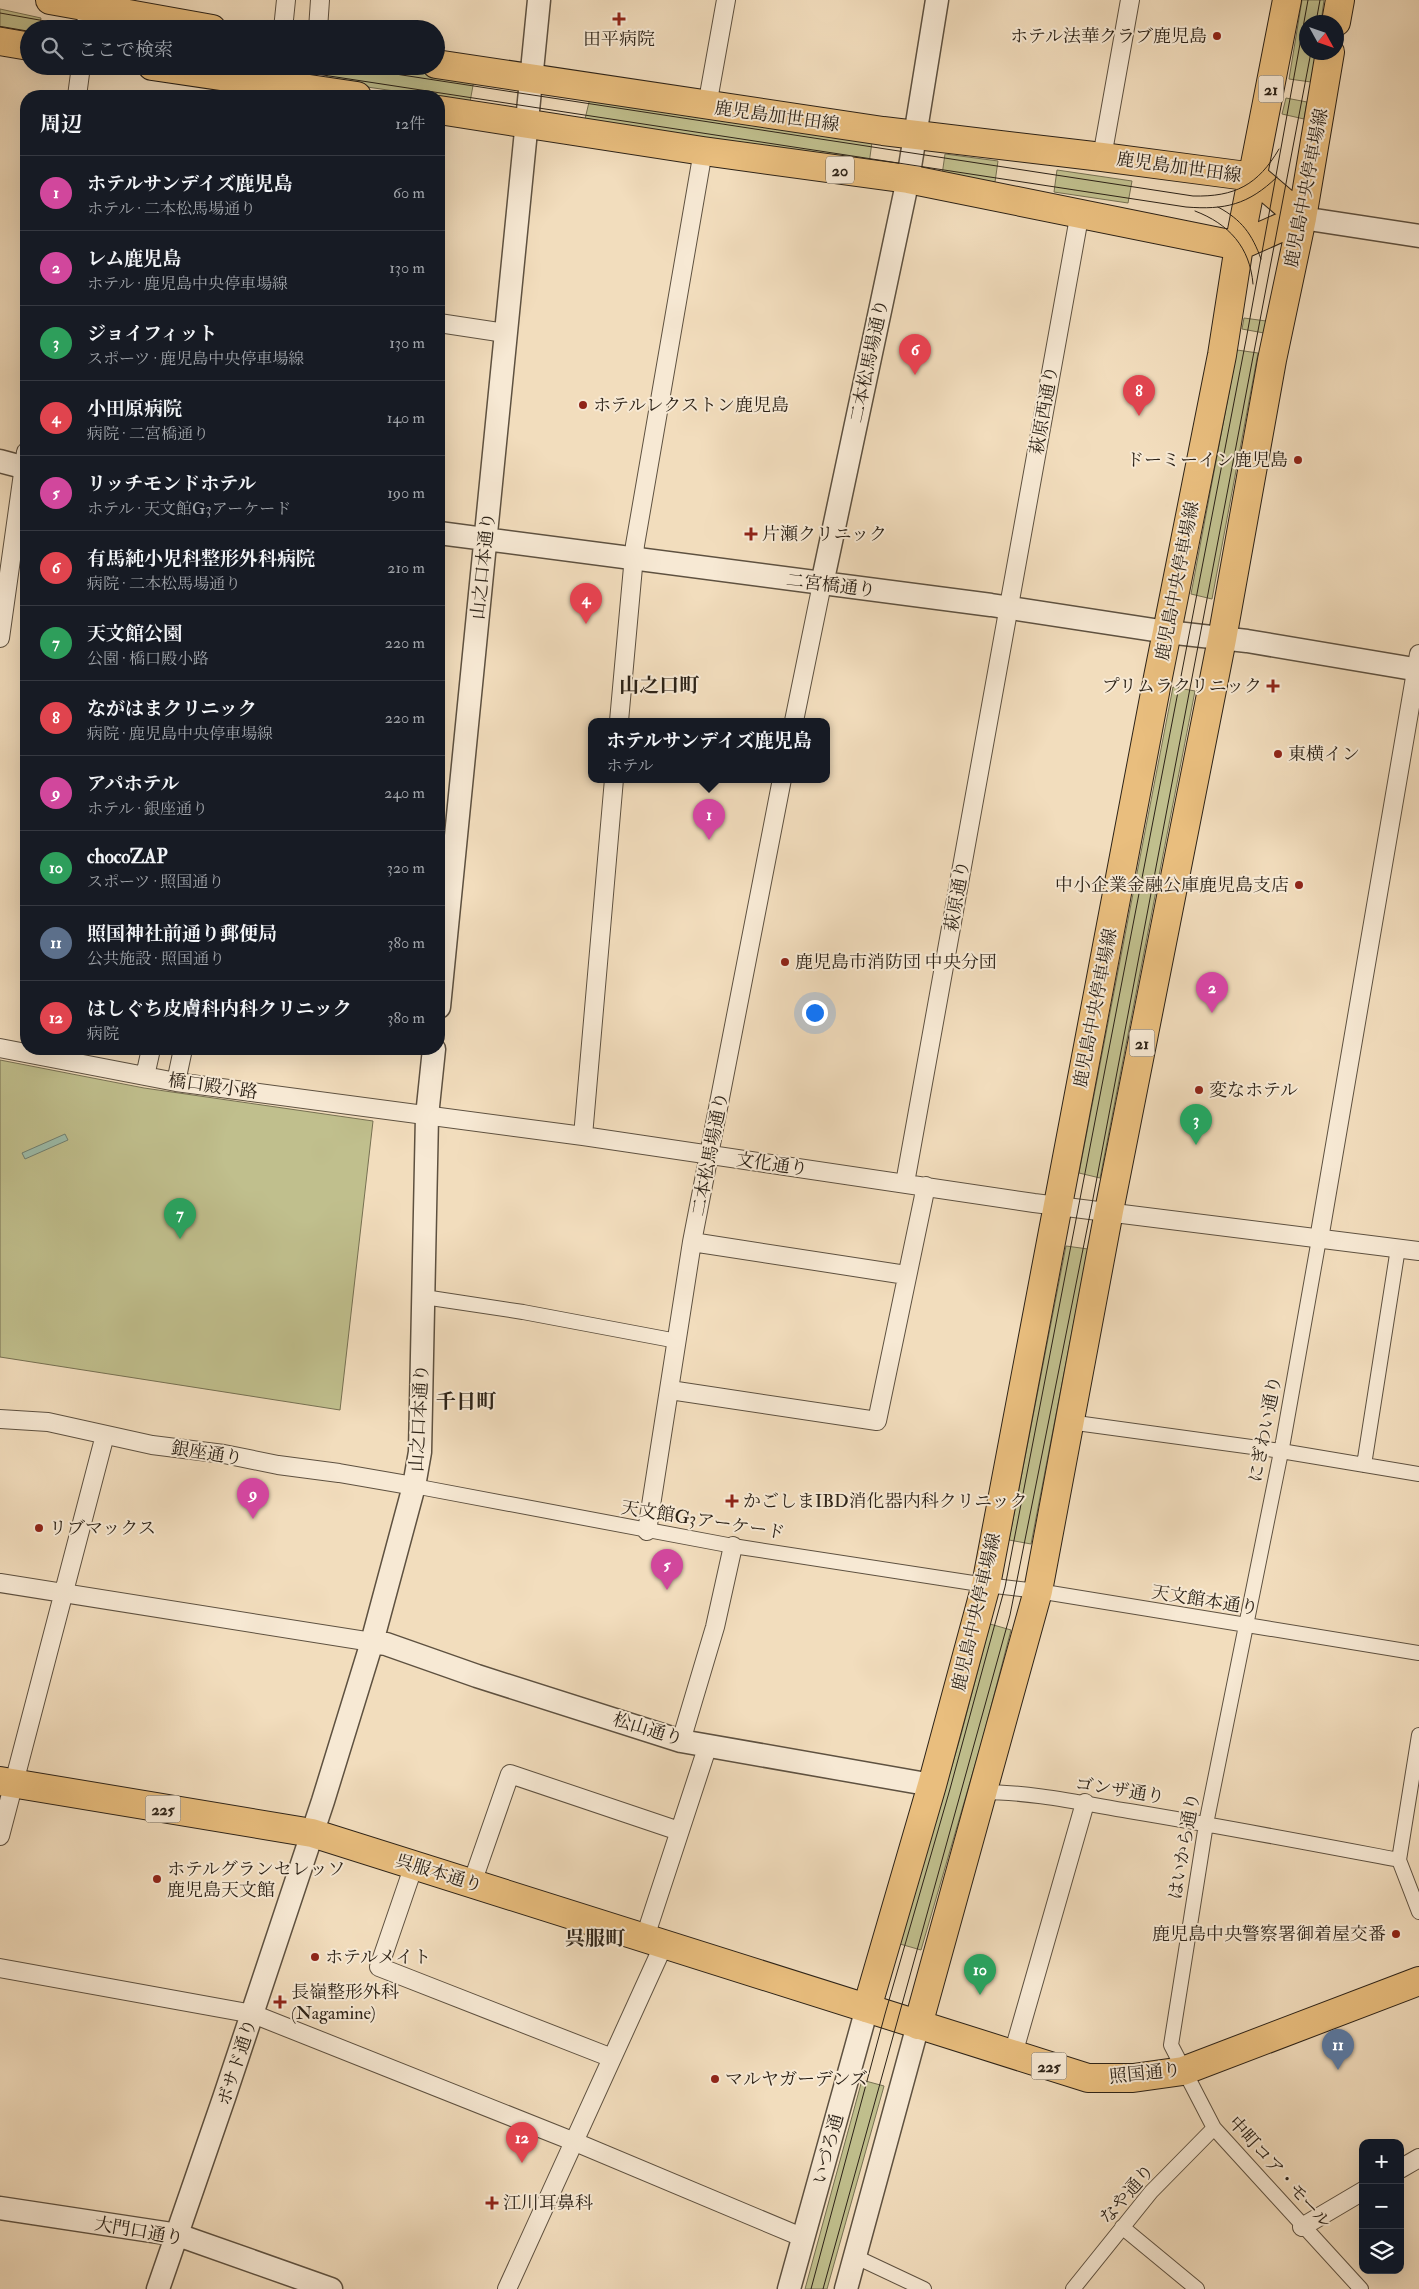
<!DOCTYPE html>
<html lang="ja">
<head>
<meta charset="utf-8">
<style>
	body { margin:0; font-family:"IM FELL Double Pica","Noto Serif JP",serif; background:#242831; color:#f1f3f6 }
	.controls { position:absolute; right:15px; bottom:15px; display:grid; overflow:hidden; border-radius:10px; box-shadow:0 5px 20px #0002 }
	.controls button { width:45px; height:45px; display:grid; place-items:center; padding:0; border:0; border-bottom:1px solid #363941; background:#171b24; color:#f1f3f6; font:25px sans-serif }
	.compass { position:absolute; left:1299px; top:15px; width:45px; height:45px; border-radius:50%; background:#171b24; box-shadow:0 5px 20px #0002; rotate:130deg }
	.you { position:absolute; left:814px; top:1012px; width:18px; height:18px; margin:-12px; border:4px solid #fff; border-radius:50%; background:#1a73e8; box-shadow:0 0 0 8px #1a73e833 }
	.badge { display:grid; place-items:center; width:32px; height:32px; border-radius:50%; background:#1a73e8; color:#fff; font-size:16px; font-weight:700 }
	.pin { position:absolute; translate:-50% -41px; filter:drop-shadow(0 1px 2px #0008) }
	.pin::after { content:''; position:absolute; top:26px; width:18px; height:15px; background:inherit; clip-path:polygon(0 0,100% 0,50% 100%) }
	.popup { position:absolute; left:588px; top:718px; width:242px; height:65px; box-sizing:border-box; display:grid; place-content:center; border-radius:10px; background:#171b24; filter:drop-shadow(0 1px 4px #0005); font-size:16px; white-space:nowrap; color:#9ea1a6 }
	.popup b { font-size:19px; color:#f1f3f6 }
	.popup::after { content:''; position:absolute; left:50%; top:100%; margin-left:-10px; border:10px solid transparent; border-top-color:#171b24 }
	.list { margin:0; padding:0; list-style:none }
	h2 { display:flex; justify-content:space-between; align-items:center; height:65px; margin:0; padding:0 20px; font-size:21px }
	h2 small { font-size:16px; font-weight:400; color:#9ea1a6 }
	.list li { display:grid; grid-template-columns:32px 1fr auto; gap:15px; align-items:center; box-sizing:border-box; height:75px; padding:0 20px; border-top:1px solid #363941 }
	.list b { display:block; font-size:19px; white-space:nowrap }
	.list p { margin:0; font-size:16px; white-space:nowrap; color:#9ea1a6 }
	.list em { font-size:16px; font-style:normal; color:#9ea1a6 }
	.icon { flex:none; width:28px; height:28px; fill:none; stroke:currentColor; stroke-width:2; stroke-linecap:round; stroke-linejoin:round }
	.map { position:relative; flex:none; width:1419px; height:2289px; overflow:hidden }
	.search { position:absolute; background:#171b24; box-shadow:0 5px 20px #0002; left:20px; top:20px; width:425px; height:55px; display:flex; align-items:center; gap:12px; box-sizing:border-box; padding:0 18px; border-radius:28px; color:#9ea1a6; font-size:19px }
	.panel { position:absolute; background:#171b24; box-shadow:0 5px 20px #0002; left:20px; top:90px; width:425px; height:965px; border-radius:20px }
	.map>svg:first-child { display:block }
</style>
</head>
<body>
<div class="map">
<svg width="1419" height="2289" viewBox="0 0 1419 2289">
	<rect width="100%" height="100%" fill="#f2ddbd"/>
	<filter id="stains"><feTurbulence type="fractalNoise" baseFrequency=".004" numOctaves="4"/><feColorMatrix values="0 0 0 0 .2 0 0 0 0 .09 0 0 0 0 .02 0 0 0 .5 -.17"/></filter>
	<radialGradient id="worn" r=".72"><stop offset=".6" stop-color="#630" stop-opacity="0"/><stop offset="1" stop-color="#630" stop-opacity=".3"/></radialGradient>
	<path fill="#c0bf8d" stroke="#767052" d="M1302,0H1324L1321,22H1306V52L1316,53L1311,82L1289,79Z
		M0,9L41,18L39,29H29V39L0,31Z
		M329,66H378L474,80L470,102L326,81Z
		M590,98L872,142L869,164L585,119Z
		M1286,98L1307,102L1304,119L1282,114Z
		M945,154L998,161L995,182L942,175Z
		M1057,170L1132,181L1128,203L1054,192Z
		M1244,318L1266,321L1264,333L1242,329Z
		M1237,350L1258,353L1212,599L1191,594Z
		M1173,687L1195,691L1100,1178L1079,1173Z
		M0,1060L144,1088L373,1121L340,1410L0,1357Z
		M1066,1246L1088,1249L1031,1544L1009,1540Z
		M990,1624L1011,1630L982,1741L921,1950L900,1944L961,1735Z
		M862,2080L884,2086L827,2289H805Z"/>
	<path fill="#9cbdab" stroke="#6f7f70" d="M65,1134L68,1140L25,1159L22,1153Z"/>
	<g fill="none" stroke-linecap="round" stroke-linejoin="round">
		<defs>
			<path id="pedestrian" d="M1319,1239L1283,1442L1206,1824L1171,2045L1214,2128L1361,2289
				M424,1297L523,1312L677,1341
				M1069,1422L1281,1451L1419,1474
				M1364,1465L1398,1248
				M414,1486L733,1546L986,1585L1038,1591L1419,1653
				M1419,1735L1399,1860L1419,1912
				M982,1792C1031,1792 1081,1803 1129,1811C1220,1826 1309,1843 1399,1860
				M1122,2227L1197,2289
				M856,2257L924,2289
				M1073,2289L1151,2192L1214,2128"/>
			<path id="minor" d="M86,29L88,0
				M283,29L286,0
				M318,29L320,0
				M77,96L81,66
				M707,106L726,0
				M1102,157L1130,0
				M439,323L505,333
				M0,638L26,452
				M619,721L635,545L703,151
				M794,721L822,584
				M0,1048L176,1082L583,1136L1034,1203L1419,1251
				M145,1076L151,1049
				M176,1082L183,1049
				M583,1136L614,779
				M905,1183L1080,212
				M1319,1239L1419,654
				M692,1242L906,1275
				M670,1390L877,1421L926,1186
				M0,1419L48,1422L152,1445L224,1454L278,1465L339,1473L414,1486
				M647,1531L692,1242L782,779
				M0,1583L372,1642
				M681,1741L715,1627L733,1546
				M0,1836L105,1435
				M414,1865L379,1967L612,2058
				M472,1883L510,1774L679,1831
				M645,1937L708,1745
				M0,1968L253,2014L575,2142L804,2238
				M1013,2054L1085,1803
				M1400,2169L1419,2158
				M1302,2227L1363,2191
				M507,2289L664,1944"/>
			<path id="tertiary" d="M1302,218L1419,236
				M0,461L26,468
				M439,533L991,605L1167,632L1247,641L1419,670
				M822,584L908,179L937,0
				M439,1007L539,0
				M372,1642L386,1644L477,1676L681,1741L932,1785
				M0,2208L178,2235L331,2289
				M158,2289L224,2098L323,1801L372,1642L414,1486L420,1452L427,1116L434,1049
				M789,2289L867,2008
				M846,2289L918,2025"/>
			<path id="primary" d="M50,0L212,29
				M1336,22L1340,0
				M0,41L29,46
				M436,64L883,131L1102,157L1254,177L1302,218L1239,246L908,179L703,151L439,110
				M152,66L357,96
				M867,2008L932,1785L986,1585L1158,677L1222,355L1239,246L1287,0
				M918,2025L1038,1591L1109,1211L1222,639L1272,360L1302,218L1330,52"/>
			<path id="trunk" d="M0,1781L312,1833L1088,2078H1133L1183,2071L1419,1981"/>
		</defs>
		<use href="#pedestrian" stroke="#5e5140" stroke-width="16"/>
		<use href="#minor" stroke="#5e5140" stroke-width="20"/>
		<use href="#tertiary" stroke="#5e5140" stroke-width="25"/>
		<use href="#primary" stroke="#2c2217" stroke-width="30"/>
		<use href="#trunk" stroke="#2c2217" stroke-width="30"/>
		<use href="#pedestrian" stroke="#f7e9d4" stroke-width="14"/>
		<use href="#minor" stroke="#f7e9d4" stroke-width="18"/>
		<use href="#tertiary" stroke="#f7e9d4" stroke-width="22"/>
		<use href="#primary" stroke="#e9be7e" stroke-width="28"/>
		<use href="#trunk" stroke="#e9be7e" stroke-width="28"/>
		<path stroke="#2c2217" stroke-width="1" d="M0,13L90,29
			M1316,22L1320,0
			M0,27L29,32
			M264,66L1186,207C1225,210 1248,205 1277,177
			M343,66L1193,196C1235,197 1258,185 1279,149
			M1218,207C1242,220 1252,234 1261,259
			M1195,211C1229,224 1250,247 1253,284
			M811,2289L885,2014L950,1789L1005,1587L1246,340L1308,0
			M823,2289L1010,1615L1091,1209L1311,52"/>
	</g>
	<g fill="#8f2418" stroke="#f7e9d4" stroke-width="2">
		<path d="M616.5 11.5h5v5h5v5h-5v5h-5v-5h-5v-5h5z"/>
		<circle cx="1217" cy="36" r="5"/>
		<circle cx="583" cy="405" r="5"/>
		<circle cx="1298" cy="460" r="5"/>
		<path d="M748.5 526.5h5v5h5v5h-5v5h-5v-5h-5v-5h5z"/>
		<path d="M1270.5 678.5h5v5h5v5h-5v5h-5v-5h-5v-5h5z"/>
		<circle cx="1278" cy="754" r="5"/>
		<circle cx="1299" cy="885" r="5"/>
		<circle cx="785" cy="962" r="5"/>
		<circle cx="1199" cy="1090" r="5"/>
		<path d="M729.5 1493.5h5v5h5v5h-5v5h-5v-5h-5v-5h5z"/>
		<circle cx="39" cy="1528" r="5"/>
		<circle cx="157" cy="1879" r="5"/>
		<circle cx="1396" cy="1934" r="5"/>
		<circle cx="315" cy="1957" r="5"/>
		<path d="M277.5 1994.5h5v5h5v5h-5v5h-5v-5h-5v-5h5z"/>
		<circle cx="715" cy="2079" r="5"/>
		<path d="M489.5 2195.5h5v5h5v5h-5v5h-5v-5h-5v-5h5z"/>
	</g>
	<g text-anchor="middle" stroke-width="4" stroke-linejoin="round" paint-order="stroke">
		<g fill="#f7e9d4" stroke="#695e50" stroke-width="1">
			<rect x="1258.5" y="75.5" width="25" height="27" rx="4"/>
			<rect x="826" y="156.5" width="28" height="27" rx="4"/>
			<rect x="1129.5" y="1029.5" width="25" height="27" rx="4"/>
			<rect x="145.5" y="1795.5" width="35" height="27" rx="4"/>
			<rect x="1031.5" y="2052.5" width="35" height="27" rx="4"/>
		</g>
		<g font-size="16" font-weight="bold" fill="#2c2217">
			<text x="1271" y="95">21</text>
			<text x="840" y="176">20</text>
			<text x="1142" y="1049">21</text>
			<text x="163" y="1815">225</text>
			<text x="1049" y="2072">225</text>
		</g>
		<g font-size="18" fill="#2c2217" stroke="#f7e9d4" text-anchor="start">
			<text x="1207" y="42" text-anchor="end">ホテル法華クラブ鹿児島</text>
			<text x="619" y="45" text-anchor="middle">田平病院</text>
			<text x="593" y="411">ホテルレクストン鹿児島</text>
			<text x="1288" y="466" text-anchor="end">ドーミーイン鹿児島</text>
			<text x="762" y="540">片瀬クリニック</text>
			<text x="1262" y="692" text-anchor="end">プリムラクリニック</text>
			<text x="1288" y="760">東横イン</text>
			<text x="1289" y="891" text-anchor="end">中小企業金融公庫鹿児島支店</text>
			<text x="795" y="968">鹿児島市消防団 中央分団</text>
			<text x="1209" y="1096">変なホテル</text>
			<text x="743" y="1507">かごしまIBD消化器内科クリニック</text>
			<text x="49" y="1534">リブマックス</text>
			<text x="167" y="1875">ホテルグランセレッソ<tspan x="167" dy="21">鹿児島天文館</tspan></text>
			<text x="1386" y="1940" text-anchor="end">鹿児島中央警察署御着屋交番</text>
			<text x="325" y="1963">ホテルメイト</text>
			<text x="291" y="1998">長嶺整形外科<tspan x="291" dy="21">(Nagamine)</tspan></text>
			<text x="725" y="2085">マルヤガーデンズ</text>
			<text x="503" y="2209">江川耳鼻科</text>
		</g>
		<g font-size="18" fill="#2c2217" stroke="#f7e9d4">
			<text transform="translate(777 116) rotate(8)" y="6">鹿児島加世田線</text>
			<text transform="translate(1179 167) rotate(8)" y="6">鹿児島加世田線</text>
			<text transform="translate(1306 188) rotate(-79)" y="6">鹿児島中央停車場線</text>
			<text transform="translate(869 361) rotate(-78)" y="6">二本松馬場通り</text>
			<text transform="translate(1044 410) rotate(-80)" y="6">萩原西通り</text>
			<text transform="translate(483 566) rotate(-84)" y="6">山之口本通り</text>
			<text transform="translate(1177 581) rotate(-79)" y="6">鹿児島中央停車場線</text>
			<text transform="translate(831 585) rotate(7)" y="6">二宮橋通り</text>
			<text transform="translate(957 896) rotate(-80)" y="6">萩原通り</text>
			<text transform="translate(1095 1008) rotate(-79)" y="6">鹿児島中央停車場線</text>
			<text transform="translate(213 1086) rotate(8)" y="6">橋口殿小路</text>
			<text transform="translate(710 1154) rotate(-79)" y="6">二本松馬場通り</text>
			<text transform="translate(772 1164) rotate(8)" y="6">文化通り</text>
			<text transform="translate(419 1418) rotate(-87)" y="6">山之口本通り</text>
			<text transform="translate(1265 1429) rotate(-79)" y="6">にぎわい通り</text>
			<text transform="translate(207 1453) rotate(9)" y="6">銀座通り</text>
			<text transform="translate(703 1520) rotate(9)" y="6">天文館G3アーケード</text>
			<text transform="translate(1205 1600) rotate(9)" y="6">天文館本通り</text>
			<text transform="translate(976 1612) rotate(-77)" y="6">鹿児島中央停車場線</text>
			<text transform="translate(648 1729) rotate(17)" y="6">松山通り</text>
			<text transform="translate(1120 1790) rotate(9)" y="6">ゴンザ通り</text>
			<text transform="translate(1184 1846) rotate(-80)" y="6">はいから通り</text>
			<text transform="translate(439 1873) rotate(17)" y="6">呉服本通り</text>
			<text transform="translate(237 2062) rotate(-72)" y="6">ボサド通り</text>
			<text transform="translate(1145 2073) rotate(-6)" y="6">照国通り</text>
			<text transform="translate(828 2149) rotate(-75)" y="6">いづろ通</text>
			<text transform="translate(1280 2172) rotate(48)" y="6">中町コア・モール</text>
			<text transform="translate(1127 2194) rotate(-49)" y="6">なや通り</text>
			<text transform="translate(139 2231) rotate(10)" y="6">大門口通り</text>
		</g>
		<g font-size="20" font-weight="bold" fill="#2c2217" stroke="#f7e9d4">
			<text x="659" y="692">山之口町</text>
			<text x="466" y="1408">千日町</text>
			<text x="595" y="1945">呉服町</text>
		</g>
	</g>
	<rect width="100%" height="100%" filter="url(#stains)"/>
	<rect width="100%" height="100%" fill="url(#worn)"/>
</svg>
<div class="controls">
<button>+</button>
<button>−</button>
<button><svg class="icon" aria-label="layers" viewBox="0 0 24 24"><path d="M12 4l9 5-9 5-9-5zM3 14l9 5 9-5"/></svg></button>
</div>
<svg class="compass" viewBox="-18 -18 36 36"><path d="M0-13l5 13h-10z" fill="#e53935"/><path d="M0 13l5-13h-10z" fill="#9ea1a6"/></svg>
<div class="you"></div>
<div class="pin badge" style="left:709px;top:840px;background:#d1479c">1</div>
<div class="popup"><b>ホテルサンデイズ鹿児島</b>ホテル</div>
<div class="pin badge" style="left:1212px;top:1013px;background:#d1479c">2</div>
<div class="pin badge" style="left:1196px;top:1145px;background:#2e9e5b">3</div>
<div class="pin badge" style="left:586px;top:624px;background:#e0444e">4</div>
<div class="pin badge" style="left:667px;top:1590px;background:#d1479c">5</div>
<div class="pin badge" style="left:915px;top:375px;background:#e0444e">6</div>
<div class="pin badge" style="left:180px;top:1239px;background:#2e9e5b">7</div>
<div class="pin badge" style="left:1139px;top:416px;background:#e0444e">8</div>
<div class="pin badge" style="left:253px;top:1519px;background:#d1479c">9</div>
<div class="pin badge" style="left:980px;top:1995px;background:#2e9e5b">10</div>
<div class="pin badge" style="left:1338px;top:2070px;background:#5c6f8a">11</div>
<div class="pin badge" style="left:522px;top:2163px;background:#e0444e">12</div>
<div class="search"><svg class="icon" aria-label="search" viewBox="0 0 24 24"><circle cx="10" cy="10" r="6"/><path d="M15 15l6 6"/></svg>ここで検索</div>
<section class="panel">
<h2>周辺<small>12件</small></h2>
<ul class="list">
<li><span class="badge" style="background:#d1479c">1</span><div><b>ホテルサンデイズ鹿児島</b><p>ホテル · 二本松馬場通り</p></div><em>60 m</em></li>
<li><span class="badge" style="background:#d1479c">2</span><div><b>レム鹿児島</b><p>ホテル · 鹿児島中央停車場線</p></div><em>130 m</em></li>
<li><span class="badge" style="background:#2e9e5b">3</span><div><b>ジョイフィット</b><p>スポーツ · 鹿児島中央停車場線</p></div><em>130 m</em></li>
<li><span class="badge" style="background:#e0444e">4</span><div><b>小田原病院</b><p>病院 · 二宮橋通り</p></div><em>140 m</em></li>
<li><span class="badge" style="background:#d1479c">5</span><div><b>リッチモンドホテル</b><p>ホテル · 天文館G3アーケード</p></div><em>190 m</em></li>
<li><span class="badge" style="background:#e0444e">6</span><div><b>有馬純小児科整形外科病院</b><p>病院 · 二本松馬場通り</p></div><em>210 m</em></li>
<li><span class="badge" style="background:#2e9e5b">7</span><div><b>天文館公園</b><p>公園 · 橋口殿小路</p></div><em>220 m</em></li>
<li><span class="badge" style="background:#e0444e">8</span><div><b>ながはまクリニック</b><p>病院 · 鹿児島中央停車場線</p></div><em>220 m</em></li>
<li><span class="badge" style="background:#d1479c">9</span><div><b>アパホテル</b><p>ホテル · 銀座通り</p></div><em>240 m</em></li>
<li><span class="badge" style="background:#2e9e5b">10</span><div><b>chocoZAP</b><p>スポーツ · 照国通り</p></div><em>320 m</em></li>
<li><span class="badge" style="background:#5c6f8a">11</span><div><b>照国神社前通り郵便局</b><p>公共施設 · 照国通り</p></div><em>380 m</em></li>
<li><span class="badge" style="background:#e0444e">12</span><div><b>はしぐち皮膚科内科クリニック</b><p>病院</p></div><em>380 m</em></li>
</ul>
</section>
</div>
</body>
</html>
